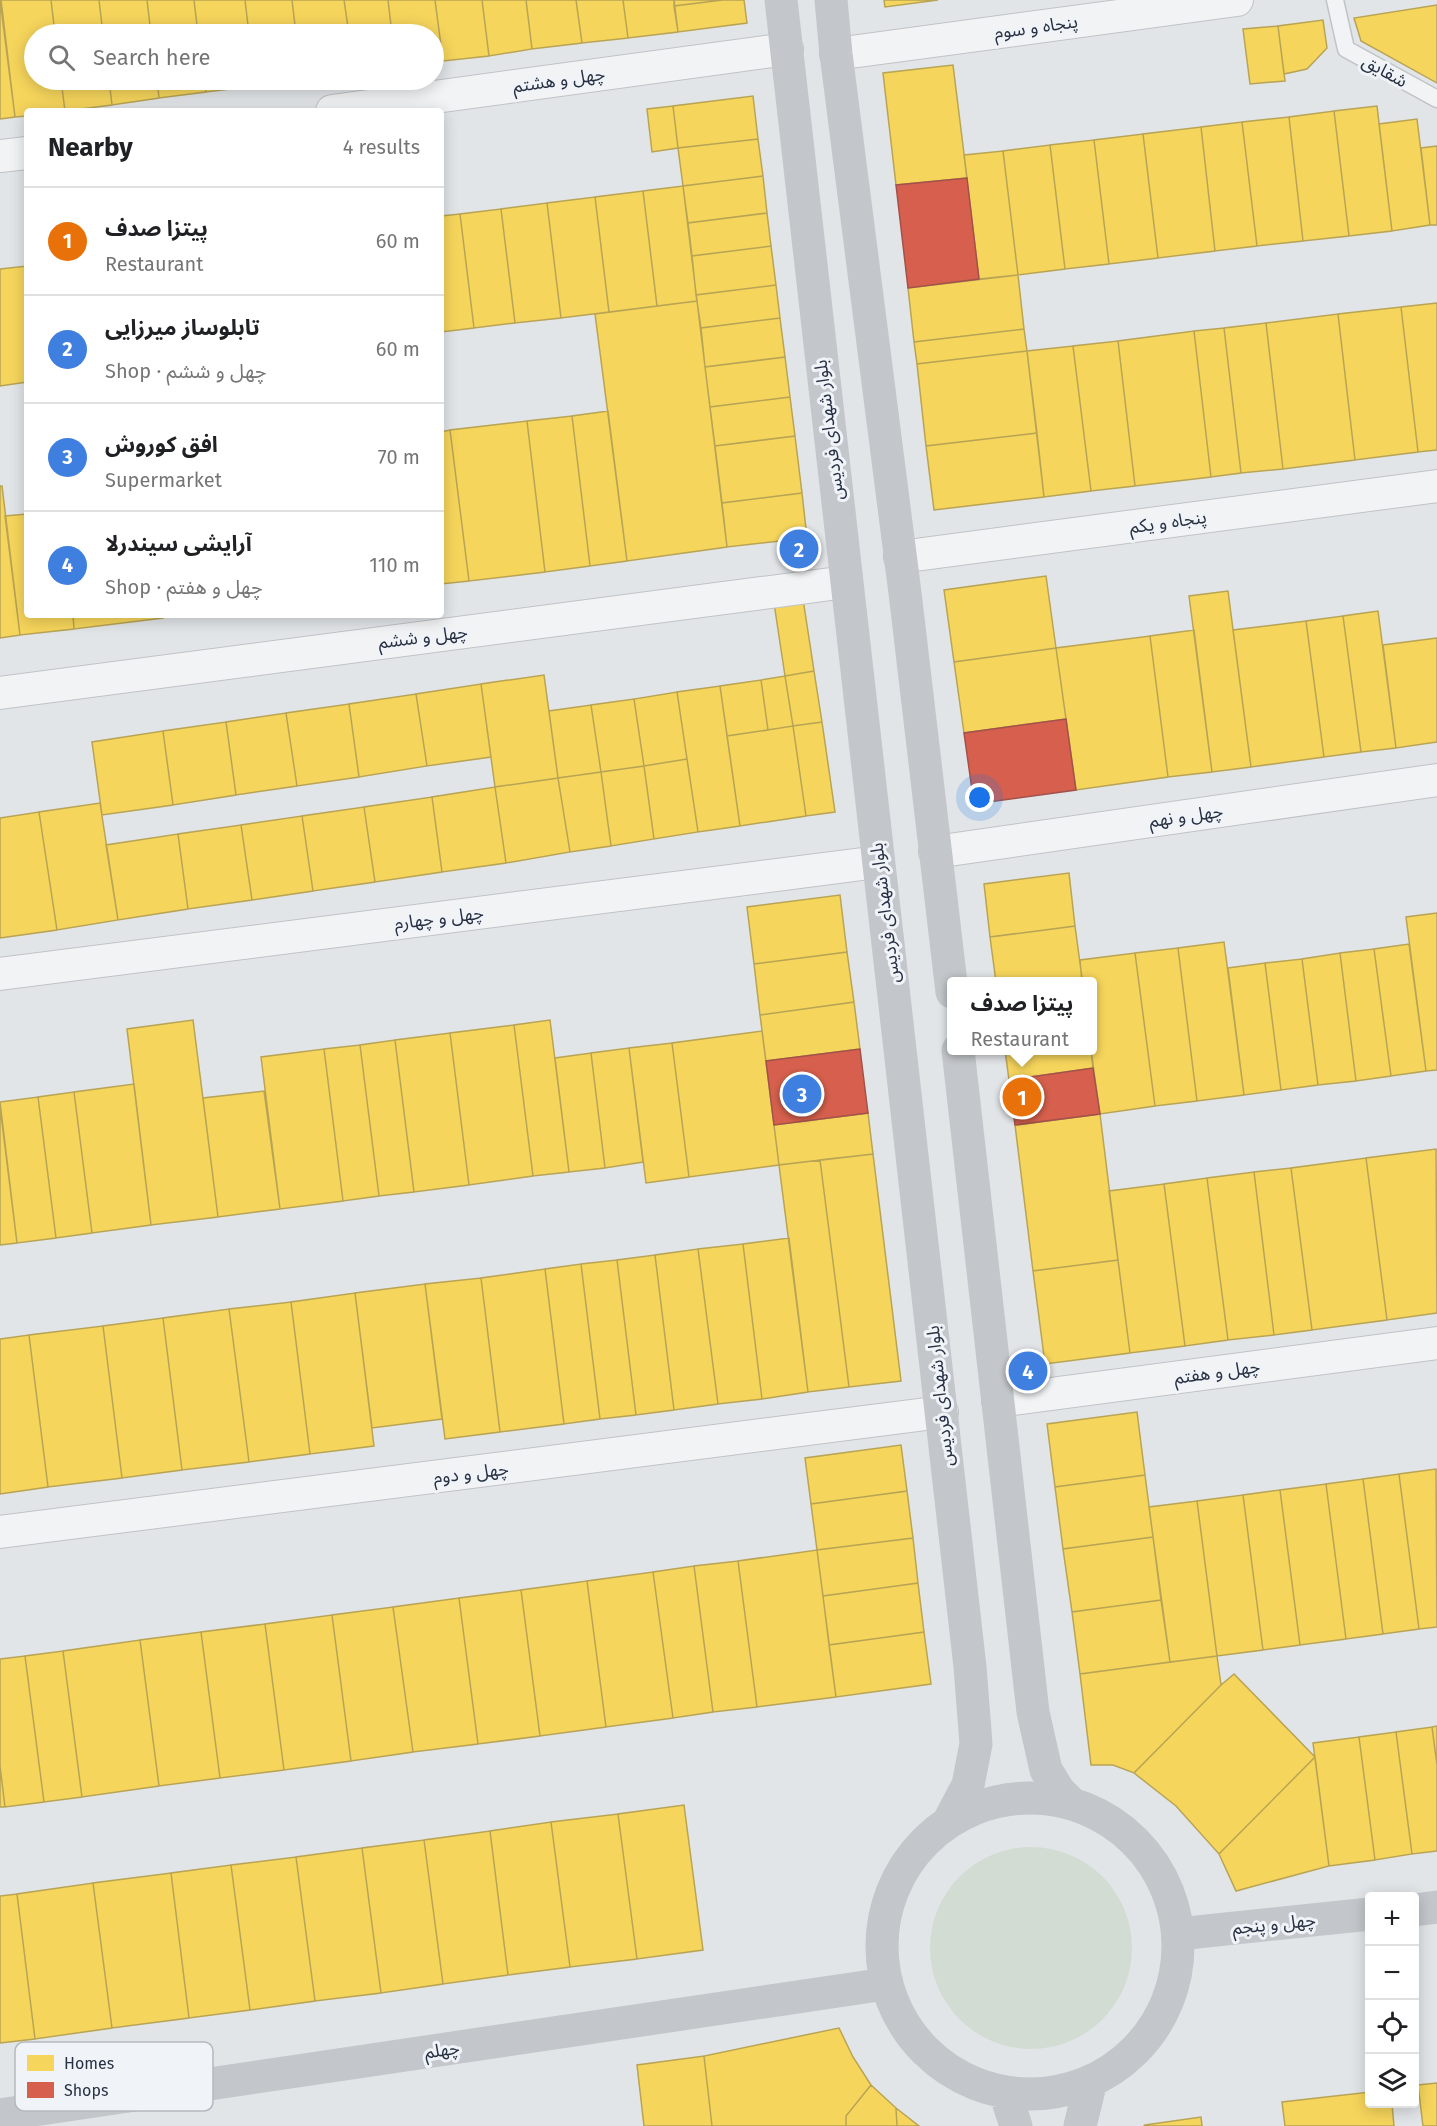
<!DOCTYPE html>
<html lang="en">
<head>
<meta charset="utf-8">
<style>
	body { margin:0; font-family:"Fira Sans","Noto Sans Arabic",sans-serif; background:#f6f6f6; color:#202124 }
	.controls { position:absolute; right:18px; bottom:18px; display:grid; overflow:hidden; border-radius:6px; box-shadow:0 3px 15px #0003 }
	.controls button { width:54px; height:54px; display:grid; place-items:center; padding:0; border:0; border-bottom:2px solid #e0e0e0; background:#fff; color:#202124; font:30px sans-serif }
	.you { position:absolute; left:980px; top:798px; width:21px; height:21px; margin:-15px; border:4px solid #fff; border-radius:50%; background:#1a73e8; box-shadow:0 0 0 9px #1a73e833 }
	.badge { display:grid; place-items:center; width:39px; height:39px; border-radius:50%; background:#68707d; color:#fff; font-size:20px; font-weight:700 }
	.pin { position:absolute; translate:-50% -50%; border:3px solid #fff; box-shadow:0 2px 6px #0006 }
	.popup { position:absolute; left:947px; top:977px; width:150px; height:78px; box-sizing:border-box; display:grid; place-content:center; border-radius:6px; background:#fff; filter:drop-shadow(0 2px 4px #0005); font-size:20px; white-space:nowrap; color:#757577 }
	.popup b { font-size:22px; color:#202124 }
	.popup::after { content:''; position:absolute; left:50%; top:100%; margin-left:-12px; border:12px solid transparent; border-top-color:#fff }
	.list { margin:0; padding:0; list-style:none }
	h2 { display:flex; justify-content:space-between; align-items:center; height:78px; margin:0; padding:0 24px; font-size:26px }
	h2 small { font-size:20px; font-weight:400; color:#757577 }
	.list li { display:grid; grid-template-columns:39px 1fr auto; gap:18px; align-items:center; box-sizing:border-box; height:108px; padding:0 24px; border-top:2px solid #e0e0e0 }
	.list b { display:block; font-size:22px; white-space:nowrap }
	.list p { margin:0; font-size:20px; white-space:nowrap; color:#757577 }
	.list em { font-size:20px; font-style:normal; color:#757577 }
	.icon { flex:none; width:33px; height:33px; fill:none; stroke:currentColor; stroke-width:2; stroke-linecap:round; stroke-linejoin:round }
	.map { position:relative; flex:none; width:1437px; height:2126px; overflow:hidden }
	.search { position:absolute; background:#fff; box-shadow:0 3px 15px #0003; left:24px; top:24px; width:420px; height:66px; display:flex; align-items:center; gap:15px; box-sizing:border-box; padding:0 21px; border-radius:33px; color:#757577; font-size:22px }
	.panel { position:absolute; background:#fff; box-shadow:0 3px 15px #0003; left:24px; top:108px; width:420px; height:510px; border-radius:6px }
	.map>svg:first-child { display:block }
</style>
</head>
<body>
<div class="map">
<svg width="1437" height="2126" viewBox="0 0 1437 2126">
	<rect width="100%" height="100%" fill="#e2e5e8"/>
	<path fill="#d2dcd2" d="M930 1948a101 101 0 1 1 202 0a101 101 0 1 1-202 0Z"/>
	<path fill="#f6d55c" stroke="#b8a454" stroke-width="1.5" d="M0,0L15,117L0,119Z
		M1,0H51L55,34H34V80H61L65,111H27V116L15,117Z
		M51,0H99L103,34H55Z
		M99,0H147L151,34H103Z
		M147,0H194L198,34H151Z
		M194,0H245L249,34H198Z
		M245,0H292L296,34H249Z
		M292,0H344L349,34H296Z
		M344,0H388L392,34H349Z
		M388,0H435L443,61L434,63V34H392Z
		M435,0H482L489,56L443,61Z
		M482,0H526L532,49L489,56Z
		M526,0H576L582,43L532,49Z
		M576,0H623L628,38L582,43Z
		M623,0H674L678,32L628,38Z
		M674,0H723L674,6Z
		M723,0H744L747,23L678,32L674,6Z
		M884,0H938L885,7Z
		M1437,5V83L1361,41L1354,18Z
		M1323,20L1327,48L1307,69L1284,74L1278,26Z
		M1278,26L1285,81L1250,84L1243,29Z
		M953,65L967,178L896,185L883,73Z
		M61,80H109L112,105L65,111Z
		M109,80H157L159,98L112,105Z
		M157,80H204L206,92L159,98Z
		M204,80H255L256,86L206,92Z
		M255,80H302L256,86Z
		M753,96L758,139L678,148L673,106Z
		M673,106L678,148L652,152L647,109Z
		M1377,106L1392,231L1349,236L1334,111Z
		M1334,111L1349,236L1303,241L1289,117Z
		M1289,117L1303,241L1257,246L1242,122Z
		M1417,119L1430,225L1392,231L1379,124Z
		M1242,122L1257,246L1215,251L1201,127Z
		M1201,127L1215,251L1158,258L1143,134Z
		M1143,134L1158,258L1109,264L1094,140Z
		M758,139L763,176L683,186L678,148Z
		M1094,140L1109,264L1065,269L1050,145Z
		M1050,145L1065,269L1018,275L1003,151Z
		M1437,146V225H1430L1421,148Z
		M1003,151L1018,275L979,279L964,155Z
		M763,176L767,213L688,223L683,186Z
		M683,186L697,301L657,306L643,191Z
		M643,191L657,306L609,312L595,197Z
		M595,197L609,312L561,318L547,203Z
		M547,203L561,318L515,323L501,209Z
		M501,209L515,323L474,328L460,214Z
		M767,213L771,246L692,256L688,223Z
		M460,214L474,328L441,332V216Z
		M771,246L776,285L696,295L692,256Z
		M27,266V382L0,386V269Z
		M1018,275L1024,329L914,342L908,288Z
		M776,285L780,318L701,328L696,295Z
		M697,301L727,547L627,561L595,314Z
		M1437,303V450L1418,452L1401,307Z
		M1401,307L1418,452L1355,460L1338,314Z
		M1338,314L1355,460L1283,469L1266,323Z
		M780,318L785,357L705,367L701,328Z
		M1266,323L1283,469L1241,473L1224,328Z
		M1224,328L1241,473L1211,477L1194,331Z
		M1024,329L1027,351L917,364L914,342Z
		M1194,331L1211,477L1135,486L1118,341Z
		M1118,341L1135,486L1091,491L1073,346Z
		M1073,346L1091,491L1044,497L1027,351Z
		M1027,351L1037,433L926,446L917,364Z
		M785,357L790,397L710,407L705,367Z
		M790,397L795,436L715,446L710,407Z
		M608,411L627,561L590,566L572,416Z
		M572,416L590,566L545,572L527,421Z
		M527,421L545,572L469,581L450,430Z
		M450,430L469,581L441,584V432Z
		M1037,433L1044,497L934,510L926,446Z
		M795,436L802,493L722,503L715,446Z
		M0,486H2L20,635L0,638Z
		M802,493L807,538L727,547L722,503Z
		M27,514V615H73L74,629L20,635L5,516Z
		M1046,576L1056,648L954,662L944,590Z
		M1228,591L1251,767L1212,772L1189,596Z
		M803,599L814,671L785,676L774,603Z
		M1378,611L1396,748L1361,752L1343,616Z
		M73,615H163V618L74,629Z
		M1343,616L1361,752L1324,757L1306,621Z
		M1306,621L1324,757L1251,767L1233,630Z
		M1194,630L1212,772L1168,777L1150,636Z
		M1150,636L1168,777L1076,790L1056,648Z
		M1437,638V742L1396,748L1383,645Z
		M1056,648L1066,719L964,733L954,662Z
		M814,671L822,722L793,726L785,676Z
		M544,675L558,778L495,787L481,684Z
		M785,676L793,726L768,730L761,680Z
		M761,680L768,730L727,736L720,686Z
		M481,684L491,757L427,766L416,694Z
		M720,686L740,826L698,832L677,692Z
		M677,692L687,759L644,766L634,699Z
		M416,694L427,766L359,777L349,704Z
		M634,699L644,766L601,772L591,705Z
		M349,704L359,777L297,786L286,713Z
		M591,705L601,772L558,778L549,711Z
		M286,713L297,786L236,795L226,722Z
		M226,722L236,795L173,805L163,731Z
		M822,722L835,812L806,816L793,726Z
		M793,726L806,816L740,826L727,736Z
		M163,731L173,805L102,815L92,742Z
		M687,759L698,832L654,839L644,766Z
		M644,766L654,839L611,846L601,772Z
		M601,772L611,846L570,852L558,778Z
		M558,778L570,852L506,863L495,787Z
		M495,787L506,863L442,872L432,797Z
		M432,797L442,872L375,882L364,807Z
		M100,803L118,920L57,930L39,812Z
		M364,807L375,882L313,891L302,816Z
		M39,812L57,930L0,938V818Z
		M302,816L313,891L252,900L241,825Z
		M241,825L252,900L188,909L178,834Z
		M178,834L188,909L118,920L106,845Z
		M1069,873L1075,926L990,937L984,884Z
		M840,895L847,952L754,964L747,907Z
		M1437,913V1070L1426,1071L1406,917Z
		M1075,926L1082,978L1051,982H996L990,937Z
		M1224,942L1244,1095L1197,1101L1178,948Z
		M1409,944L1426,1071L1391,1076L1374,949Z
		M1178,948L1197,1101L1155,1106L1135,953Z
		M1374,949L1391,1076L1356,1081L1340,953Z
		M847,952L854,1002L760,1015L754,964Z
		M1135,953L1155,1106L1100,1114L1091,1050L1092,982H1082L1080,960Z
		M1340,953L1356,1081L1318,1085L1302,959Z
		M1302,959L1318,1085L1281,1090L1265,963Z
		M1265,963L1281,1090L1244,1095L1228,968Z
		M854,1002L860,1049L766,1061L760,1015Z
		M193,1020L218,1217L151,1225L127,1029Z
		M550,1020L569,1172L533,1176L514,1025Z
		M514,1025L533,1176L469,1185L450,1033Z
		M762,1031L779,1165L689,1177L672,1043Z
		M450,1033L469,1185L414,1192L395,1040Z
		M395,1040L414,1192L379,1196L360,1045Z
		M672,1043L689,1177L646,1183L629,1048Z
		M360,1045L379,1196L343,1201L324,1049Z
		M629,1048L643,1162L605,1168L591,1053Z
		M324,1049L343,1201L280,1209L261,1057Z
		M1005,1050H1091L1093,1068L1009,1080Z
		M591,1053L605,1168L569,1172L555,1058Z
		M134,1084L151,1225L92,1233L74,1092Z
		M264,1091L280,1209L218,1217L203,1098Z
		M74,1092L92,1233L56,1238L38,1097Z
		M38,1097L56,1238L17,1243L0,1102Z
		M0,1107L17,1243L0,1245Z
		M868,1113L873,1154L779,1165L774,1125Z
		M1100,1114L1118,1260L1033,1271L1015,1125Z
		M1436,1149L1437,1313L1387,1320L1366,1158Z
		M873,1154L901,1381L849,1387L820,1160Z
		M1366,1158L1387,1320L1312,1330L1291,1168Z
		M820,1160L849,1387L808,1392L779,1165Z
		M1291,1168L1312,1330L1274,1335L1254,1172Z
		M1254,1172L1274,1335L1228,1340L1207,1178Z
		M1207,1178L1228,1340L1185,1346L1164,1184Z
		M1164,1184L1185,1346L1130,1353L1109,1191Z
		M789,1238L808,1392L762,1399L743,1244Z
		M743,1244L762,1399L718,1404L698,1249Z
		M698,1249L718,1404L674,1410L655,1255Z
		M655,1255L674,1410L636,1415L617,1260Z
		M617,1260L636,1415L600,1419L581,1264Z
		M1118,1260L1130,1353L1045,1364L1033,1271Z
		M581,1264L600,1419L564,1424L545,1269Z
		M545,1269L564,1424L500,1432L481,1278Z
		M481,1278L500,1432L445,1439L425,1284Z
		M425,1284L442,1419L372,1428L355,1293Z
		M355,1293L374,1446L310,1454L291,1302Z
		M291,1302L310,1454L249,1462L229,1309Z
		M229,1309L249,1462L182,1470L163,1318Z
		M163,1318L182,1470L122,1478L103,1326Z
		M103,1326L122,1478L48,1487L29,1335Z
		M29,1335L48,1487L0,1494V1339Z
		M1137,1412L1145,1475L1055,1487L1047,1424Z
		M901,1445L907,1491L811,1504L805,1458Z
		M1436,1469L1437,1627L1419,1629L1399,1474Z
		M1399,1474L1419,1629L1383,1634L1363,1479Z
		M1145,1475L1153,1537L1063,1549L1055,1487Z
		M1363,1479L1383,1634L1346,1639L1326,1484Z
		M1326,1484L1346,1639L1300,1645L1280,1490Z
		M1280,1490L1300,1645L1263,1650L1243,1495Z
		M907,1491L913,1538L817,1550L811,1504Z
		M1243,1495L1263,1650L1217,1656L1197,1501Z
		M1197,1501L1217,1656L1170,1662L1149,1507Z
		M1153,1537L1161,1600L1072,1612L1063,1549Z
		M913,1538L918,1583L823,1596L817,1550Z
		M817,1550L836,1697L757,1707L738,1561Z
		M738,1561L757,1707L713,1712L694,1566Z
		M694,1566L713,1712L673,1718L653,1572Z
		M653,1572L673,1718L606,1727L587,1581Z
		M587,1581L606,1727L540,1736L521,1590Z
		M918,1583L924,1632L829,1645L823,1596Z
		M521,1590L540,1736L478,1744L459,1598Z
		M459,1598L478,1744L413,1752L393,1607Z
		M1161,1600L1170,1662L1080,1674L1072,1612Z
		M393,1607L413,1752L351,1761L332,1615Z
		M332,1615L351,1761L284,1770L265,1624Z
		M265,1624L284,1770L220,1778L201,1632Z
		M201,1632L220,1778L159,1786L140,1640Z
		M924,1632L931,1684L836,1697L829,1645Z
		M140,1640L159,1786L82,1797L63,1651Z
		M63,1651L82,1797L44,1802L25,1656Z
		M25,1656L44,1802L5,1807L0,1766V1659Z
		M1217,1656L1221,1685L1134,1773L1113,1765H1091L1080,1674Z
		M1234,1674L1315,1757L1219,1854L1176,1806L1134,1773L1221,1685Z
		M1437,1726V1765L1432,1727Z
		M1432,1727L1437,1765V1851L1412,1854L1396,1732Z
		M1396,1732L1412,1854L1375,1860L1359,1737Z
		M1359,1737L1375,1860L1329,1866L1313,1743Z
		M1315,1757L1329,1866L1236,1891L1219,1854Z
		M0,1766L5,1807H0Z
		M684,1805L703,1950L637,1959L618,1814Z
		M618,1814L637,1959L570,1967L551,1822Z
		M551,1822L570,1967L508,1975L490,1831Z
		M490,1831L508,1975L443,1984L424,1840Z
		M424,1840L443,1984L381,1993L362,1848Z
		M362,1848L381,1993L315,2001L296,1857Z
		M296,1857L315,2001L250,2010L231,1865Z
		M231,1865L250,2010L189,2018L171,1873Z
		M171,1873L189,2018L112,2028L93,1883Z
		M93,1883L112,2028L35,2039L17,1894Z
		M17,1894L35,2039L0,2043V1896Z
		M839,2028L853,2057L871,2085L846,2116V2126H712L704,2056Z
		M704,2056L712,2126H644L637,2065Z
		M1437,2083V2126H1423L1418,2085Z
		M871,2085L896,2108L897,2126H846V2116Z
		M1370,2092V2104H1392L1394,2126H1285L1282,2102Z
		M896,2108L919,2126H897Z
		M1201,2117L1202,2126H1144L1145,2125Z"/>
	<path fill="#d6604d" stroke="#a2524a" stroke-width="1.5" d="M967,178L979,279L908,288L896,185Z
		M1066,719L1076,790L974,804L964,733Z
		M860,1049L868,1113L774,1125L766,1061Z
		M1093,1068L1100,1114L1015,1125L1009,1080Z"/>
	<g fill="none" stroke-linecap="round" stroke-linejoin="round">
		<defs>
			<path id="lane" d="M1335,0L1346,49L1437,99"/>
			<path id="street" d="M836,54L1237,0
				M332,111L787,49
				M0,156L27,153
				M900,557L1437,486
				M0,693L846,582
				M935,852L1437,780
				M0,974L878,862
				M998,1401L1437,1343
				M0,1532L942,1412"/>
		</defs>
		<use href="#lane" stroke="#c0c3c6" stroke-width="19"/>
		<use href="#street" stroke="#c0c3c6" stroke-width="34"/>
		<use href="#lane" stroke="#f2f3f4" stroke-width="16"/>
		<use href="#street" stroke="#f2f3f4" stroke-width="32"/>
		<path stroke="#c3c6ca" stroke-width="33" d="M781,0L970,1667L976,1744L968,1785L949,1821
			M831,0L836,54L905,593L952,992
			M958,1050L1033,1712L1046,1770L1059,1791L1072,1804
			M882 1946a148 148 0 1 1 296 0a148 148 0 1 1-296 0Z
			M1414,1910L1437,1907
			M1178,1934L1370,1914
			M1005,2092L1016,2126
			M0,2115L885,1984
			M1080,2126L1091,2081"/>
	</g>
	<g text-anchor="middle" stroke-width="6" stroke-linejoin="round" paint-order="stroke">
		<g font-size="18" fill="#273143" stroke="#f0f3f7">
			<text transform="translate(1036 27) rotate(-8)" y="6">پنجاه و سوم</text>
			<text transform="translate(1385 71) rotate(29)" y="6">شقایق</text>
			<text transform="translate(559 80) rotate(-8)" y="6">چهل و هشتم</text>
			<text transform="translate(829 430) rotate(-97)" y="6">بلوار شهدای فردیس</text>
			<text transform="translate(1168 522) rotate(-8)" y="6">پنجاه و یکم</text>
			<text transform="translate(423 637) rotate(-7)" y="6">چهل و ششم</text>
			<text transform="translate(1186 816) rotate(-8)" y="6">چهل و نهم</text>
			<text transform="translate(885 913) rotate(-97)" y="6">بلوار شهدای فردیس</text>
			<text transform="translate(439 918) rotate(-7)" y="6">چهل و چهارم</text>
			<text transform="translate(1217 1372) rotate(-8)" y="6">چهل و هفتم</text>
			<text transform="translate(940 1396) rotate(-96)" y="6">بلوار شهدای فردیس</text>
			<text transform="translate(471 1473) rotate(-7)" y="6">چهل و دوم</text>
			<text transform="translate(1274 1924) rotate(-6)" y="6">چهل و پنجم</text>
			<text transform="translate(442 2050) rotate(-8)" y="6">چهلم</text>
		</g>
	</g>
	<rect x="15" y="2042" width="198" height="69" rx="9" fill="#f0f3f7" stroke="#b4b9c1" stroke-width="1.5"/>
	<rect x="27" y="2055" width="27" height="16" fill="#f6d55c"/>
	<rect x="27" y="2082" width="27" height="16" fill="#d6604d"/>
	<g font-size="16" fill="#273143">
		<text x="64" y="2069">Homes</text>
		<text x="64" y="2096">Shops</text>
	</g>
</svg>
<div class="controls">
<button>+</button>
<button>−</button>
<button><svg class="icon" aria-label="locate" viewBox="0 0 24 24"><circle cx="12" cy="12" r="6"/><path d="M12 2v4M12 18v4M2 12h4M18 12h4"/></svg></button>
<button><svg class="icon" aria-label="layers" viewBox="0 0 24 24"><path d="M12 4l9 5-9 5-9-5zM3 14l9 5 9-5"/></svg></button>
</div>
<div class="you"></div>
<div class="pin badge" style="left:1022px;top:1097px;background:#e8710a">1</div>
<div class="popup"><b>پیتزا صدف</b>Restaurant</div>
<div class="pin badge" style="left:799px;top:549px;background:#3f7fe0">2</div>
<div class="pin badge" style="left:802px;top:1094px;background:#3f7fe0">3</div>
<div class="pin badge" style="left:1028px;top:1371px;background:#3f7fe0">4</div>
<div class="search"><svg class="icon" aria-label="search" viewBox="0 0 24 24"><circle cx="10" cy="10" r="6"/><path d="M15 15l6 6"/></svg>Search here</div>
<section class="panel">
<h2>Nearby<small>4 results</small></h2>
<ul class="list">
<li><span class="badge" style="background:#e8710a">1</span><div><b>پیتزا صدف</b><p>Restaurant</p></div><em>60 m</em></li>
<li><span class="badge" style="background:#3f7fe0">2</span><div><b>تابلوساز میرزایی</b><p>Shop · چهل و ششم</p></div><em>60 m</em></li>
<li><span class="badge" style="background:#3f7fe0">3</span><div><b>افق کوروش</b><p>Supermarket</p></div><em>70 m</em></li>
<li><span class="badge" style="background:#3f7fe0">4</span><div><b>آرایشی سیندرلا</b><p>Shop · چهل و هفتم</p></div><em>110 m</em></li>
</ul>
</section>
</div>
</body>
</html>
